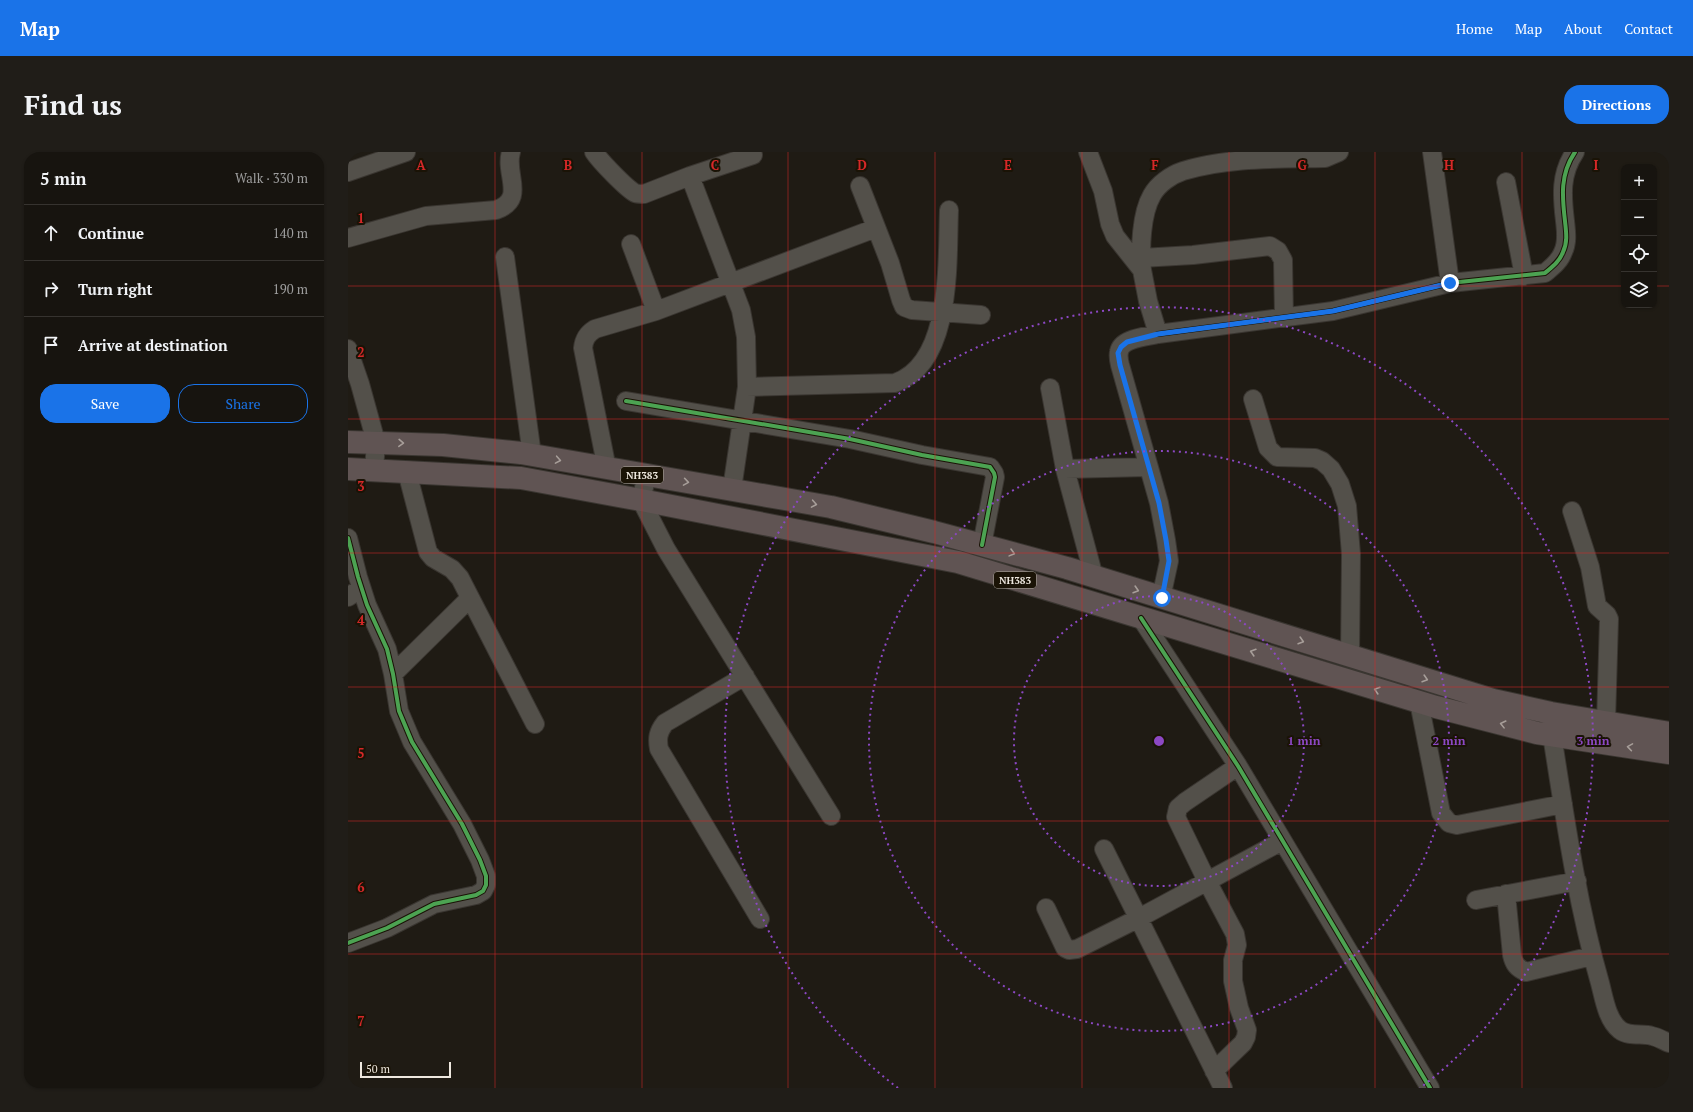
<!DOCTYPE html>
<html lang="en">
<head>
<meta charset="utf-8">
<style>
	body { margin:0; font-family:"PT Serif",serif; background:#201d18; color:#f1f3f6 }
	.controls { position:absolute; right:12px; top:12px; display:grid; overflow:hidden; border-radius:8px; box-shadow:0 1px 3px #0004 }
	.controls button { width:36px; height:36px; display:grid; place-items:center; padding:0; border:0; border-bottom:1px solid #36332f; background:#17140f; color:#f1f3f6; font:20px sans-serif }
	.scale { position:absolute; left:12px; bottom:10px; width:91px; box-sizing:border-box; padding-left:4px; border:2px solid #eee8df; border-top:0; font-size:11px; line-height:14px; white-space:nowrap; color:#eee8df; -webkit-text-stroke:3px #1a1306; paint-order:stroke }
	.stop { position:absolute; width:12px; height:12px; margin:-9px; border:3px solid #1a73e8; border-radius:50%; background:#fff }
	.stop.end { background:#1a73e8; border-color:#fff; box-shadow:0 1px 4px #0008 }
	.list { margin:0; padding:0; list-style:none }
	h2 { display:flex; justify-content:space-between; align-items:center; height:52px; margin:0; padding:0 16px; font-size:17px }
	h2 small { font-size:13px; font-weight:400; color:#9e9e9e }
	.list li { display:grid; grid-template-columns:26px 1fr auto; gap:12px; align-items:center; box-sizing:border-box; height:56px; padding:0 16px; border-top:1px solid #36332f }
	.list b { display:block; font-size:15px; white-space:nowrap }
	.list em { font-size:13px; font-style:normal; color:#9e9e9e }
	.actions { display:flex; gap:8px; padding:12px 16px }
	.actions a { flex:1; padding:9px 0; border:1px solid #1a73e8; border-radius:16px; text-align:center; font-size:14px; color:#1a73e8 }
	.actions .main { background:#1a73e8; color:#fff }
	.icon { flex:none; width:22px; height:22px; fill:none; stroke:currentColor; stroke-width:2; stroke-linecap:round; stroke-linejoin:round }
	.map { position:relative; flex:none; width:1321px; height:936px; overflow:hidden; border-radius:16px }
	header { display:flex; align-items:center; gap:24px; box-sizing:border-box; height:56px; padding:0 20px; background:#1a73e8; color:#fff }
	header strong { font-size:19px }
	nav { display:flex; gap:22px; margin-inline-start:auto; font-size:14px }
	.intro { display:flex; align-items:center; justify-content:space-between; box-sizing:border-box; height:96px; padding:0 24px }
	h1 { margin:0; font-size:28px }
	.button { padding:10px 18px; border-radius:16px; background:#1a73e8; color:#fff; font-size:14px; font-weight:700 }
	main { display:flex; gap:24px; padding:0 24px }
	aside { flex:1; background:#17140f; border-radius:16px; box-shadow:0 1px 3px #0004 }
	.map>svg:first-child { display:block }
</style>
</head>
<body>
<header>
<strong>Map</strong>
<nav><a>Home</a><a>Map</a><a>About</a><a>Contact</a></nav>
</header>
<div class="intro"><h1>Find us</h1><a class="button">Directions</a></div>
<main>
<aside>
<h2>5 min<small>Walk · 330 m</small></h2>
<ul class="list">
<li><svg class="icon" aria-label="ahead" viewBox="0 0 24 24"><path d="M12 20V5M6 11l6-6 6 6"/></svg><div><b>Continue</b></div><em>140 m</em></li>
<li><svg class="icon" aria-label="right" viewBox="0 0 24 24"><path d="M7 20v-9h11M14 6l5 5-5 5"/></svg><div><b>Turn right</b></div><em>190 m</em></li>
<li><svg class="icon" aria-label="arrive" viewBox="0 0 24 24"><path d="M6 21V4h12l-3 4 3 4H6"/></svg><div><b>Arrive at destination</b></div></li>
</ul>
<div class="actions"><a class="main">Save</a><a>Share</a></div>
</aside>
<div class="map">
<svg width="1321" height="936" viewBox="0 0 1321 936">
	<rect width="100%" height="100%" fill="#1f1b14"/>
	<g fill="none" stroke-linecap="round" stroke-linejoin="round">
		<defs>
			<path id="minor" d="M246,0C252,9 278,36 287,41C290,42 293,42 296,42L342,24L393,158L398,185L399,235L384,337
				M740,0L755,39L762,72L767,84L794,118L800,149L810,182C798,185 773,186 771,200C770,204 771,209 772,213L811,351L818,388L821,409L813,446
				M1084,0L1102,131
				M0,20L58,0
				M342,24L405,3
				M1158,30L1176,124
				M512,34L542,111L553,148L556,155L564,158L633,163
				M0,86L78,64L148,58C179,47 156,22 163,0
				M283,92L308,159
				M157,105L184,303
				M793,106L845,103L922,94L930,99L935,108L936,166
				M794,118C792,97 793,62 804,43C810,32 823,23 835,19C880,5 930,7 977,6L991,0
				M810,182L985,159L1102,131L1197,121C1204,115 1212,109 1215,100C1220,90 1218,79 1217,69C1214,44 1212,22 1227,0
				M0,197L12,232L28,290L26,318
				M399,235L547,231C605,211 599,108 601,58
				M702,236L717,317L746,425
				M905,247L920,296L929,305L967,306L974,309L983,317L992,332L999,354L1003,402L1002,505
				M278,249L502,287L574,303L642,315L646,321L647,325L634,393
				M259,317L235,196C236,187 239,182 247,177L308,159L528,76
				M717,317L800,315
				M59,320L80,400L85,406L104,417L112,426L187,572
				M299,323L293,348L318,397L483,664
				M1224,359L1242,415L1249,454L1259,463L1261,467L1258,570
				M0,386L10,425L19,453L39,497L45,522L51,559L64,590L114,672L132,708L138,724V733L135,739L128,743L86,752L39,776L0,791
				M0,445L13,436
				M793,466L890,614L1082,936
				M45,522L122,446
				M397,524L317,571C310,580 309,586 311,597L412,767
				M1071,550L1093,661L1101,671L1109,673L1215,652
				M1204,570V583C1217,666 1229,751 1252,831C1256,846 1259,868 1272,878C1281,885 1294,881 1304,884C1310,885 1316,889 1321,891
				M756,697L875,936
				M1158,742L1164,803C1166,812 1169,816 1178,820L1244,804
				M1128,748L1229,729
				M698,756L717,796L721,798L729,797L791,766L934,689
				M866,919L895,891L898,885L899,878L891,856L885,829V808L889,793L887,782L859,729L828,665L830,656L837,650L890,614"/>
			<path id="highway" d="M0,290L95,293L173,301L483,355L586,380L719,416L1145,548L1203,561L1321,581
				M0,317L173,326L293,348L610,410L1088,555L1189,581L1321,601"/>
		</defs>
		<use href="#minor" stroke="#3a3631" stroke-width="20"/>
		<use href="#highway" stroke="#3a3631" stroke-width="24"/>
		<use href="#minor" stroke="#53504a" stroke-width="18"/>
		<use href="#highway" stroke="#605453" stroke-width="22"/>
		<defs>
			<path id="cycleway" d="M810,182L985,159L1102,131L1197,121C1204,115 1212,109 1215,100C1220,90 1218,79 1217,69C1214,44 1212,22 1227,0
				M278,249L502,287L574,303L642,315L646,321L647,325L634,393
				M0,386L10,425L19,453L39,497L45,522L51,559L64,590L114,672L132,708L138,724V733L135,739L128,743L86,752L39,776L0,791
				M793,466L890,614L1082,936"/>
		</defs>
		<use href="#cycleway" stroke="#1a1306" stroke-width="6"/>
		<use href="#cycleway" stroke="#4ca352" stroke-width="4"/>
	</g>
	<defs><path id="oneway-chevron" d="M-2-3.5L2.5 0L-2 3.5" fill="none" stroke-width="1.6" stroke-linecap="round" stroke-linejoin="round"/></defs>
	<g stroke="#a79e99">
		<use href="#oneway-chevron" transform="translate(53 291) rotate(2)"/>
		<use href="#oneway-chevron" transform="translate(210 308) rotate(10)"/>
		<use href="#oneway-chevron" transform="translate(338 330) rotate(9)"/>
		<use href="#oneway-chevron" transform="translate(466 352) rotate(10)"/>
		<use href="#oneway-chevron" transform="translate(664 401) rotate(15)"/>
		<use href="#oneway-chevron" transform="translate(788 438) rotate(17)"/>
		<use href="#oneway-chevron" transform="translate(953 489) rotate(17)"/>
		<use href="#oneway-chevron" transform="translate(905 500) rotate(-163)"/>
		<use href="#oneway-chevron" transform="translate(1077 527) rotate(17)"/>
		<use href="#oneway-chevron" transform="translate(1029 538) rotate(-163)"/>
		<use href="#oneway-chevron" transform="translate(1155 572) rotate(-166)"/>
		<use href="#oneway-chevron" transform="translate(1282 595) rotate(-171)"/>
	</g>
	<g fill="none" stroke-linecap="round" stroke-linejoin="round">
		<path stroke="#1a73e8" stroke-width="5" d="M814,446L821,409L818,388L811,351L772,213L770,201L773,195L779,190L810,182L985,159L1102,131"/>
	</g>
	<path fill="none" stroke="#d62828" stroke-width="1" stroke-opacity="0.55" d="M147,0V936M294,0V936M440,0V936M587,0V936M734,0V936M881,0V936M1027,0V936M1174,0V936M0,134H1276M1306,134H1321M0,267H1321M0,401H1321M0,535H1321M0,669H1321M0,802H1321"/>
	<g fill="none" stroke="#8c48c4" stroke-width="2" stroke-dasharray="2 4">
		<circle cx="811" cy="589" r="145"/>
		<circle cx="811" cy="589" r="290"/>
		<path d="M550 936A434 434 0 1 1 1072 936"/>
	</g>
	<g text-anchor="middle" stroke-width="4" stroke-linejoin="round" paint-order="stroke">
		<g fill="#1a1306" stroke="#aea89e" stroke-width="1">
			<rect x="273" y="315" width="42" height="16" rx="3"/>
			<rect x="646" y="420" width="42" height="16" rx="3"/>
		</g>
		<g font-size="10" font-weight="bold" fill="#eee8df">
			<text x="294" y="327">NH383</text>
			<text x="667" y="432">NH383</text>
		</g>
	</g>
	<g font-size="13" text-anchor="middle" font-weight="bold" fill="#d62828" stroke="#1a1306" stroke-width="4" stroke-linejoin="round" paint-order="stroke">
		<text x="73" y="18">A</text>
		<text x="220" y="18">B</text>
		<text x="367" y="18">C</text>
		<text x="514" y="18">D</text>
		<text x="660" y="18">E</text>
		<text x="807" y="18">F</text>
		<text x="954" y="18">G</text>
		<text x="1101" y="18">H</text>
		<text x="1248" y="18">I</text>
		<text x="13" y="71">1</text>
		<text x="13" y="205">2</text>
		<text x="13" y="339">3</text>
		<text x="13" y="473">4</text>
		<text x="13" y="606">5</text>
		<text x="13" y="740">6</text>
		<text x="13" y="874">7</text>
	</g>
	<circle cx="811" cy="589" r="6" fill="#8c48c4" stroke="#1a1306" stroke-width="2"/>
	<g font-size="12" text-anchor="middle" font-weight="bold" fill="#8c48c4" stroke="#1a1306" stroke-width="4" stroke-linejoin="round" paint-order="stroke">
		<text x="956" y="593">1 min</text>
		<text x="1101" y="593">2 min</text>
		<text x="1245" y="593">3 min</text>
	</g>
</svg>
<div class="controls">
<button>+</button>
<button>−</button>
<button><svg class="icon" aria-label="locate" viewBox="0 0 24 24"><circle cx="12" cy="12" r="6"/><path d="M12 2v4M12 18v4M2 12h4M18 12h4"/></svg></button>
<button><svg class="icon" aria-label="layers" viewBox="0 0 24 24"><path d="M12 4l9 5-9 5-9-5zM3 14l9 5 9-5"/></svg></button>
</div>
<div class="scale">50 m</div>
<div class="stop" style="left:814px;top:446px"></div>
<div class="stop end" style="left:1102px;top:131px"></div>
</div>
</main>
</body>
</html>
